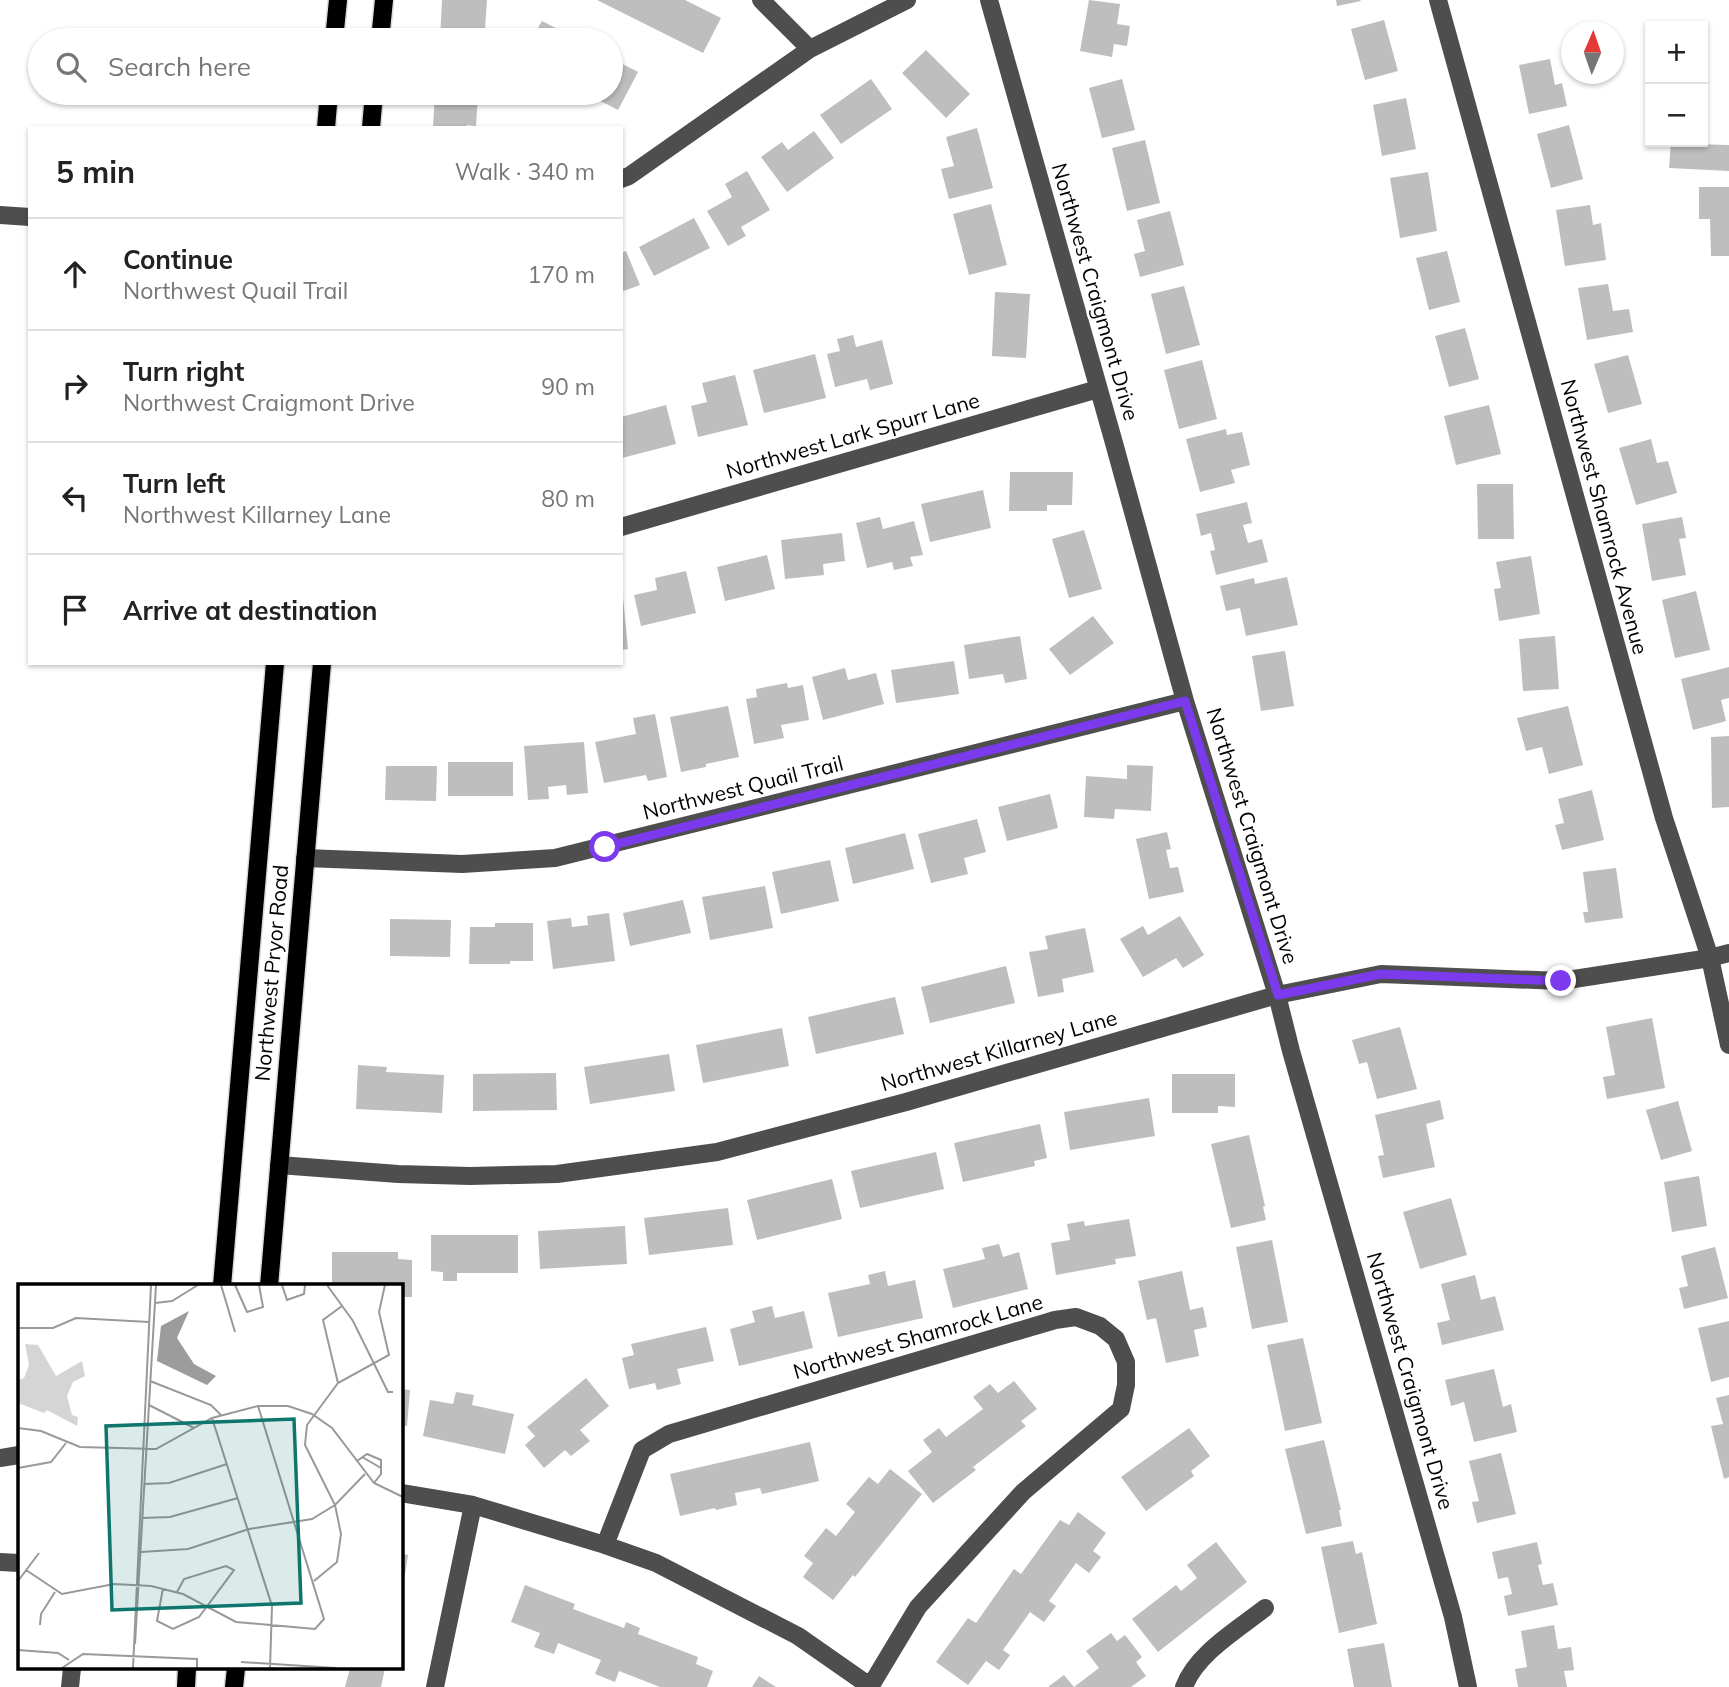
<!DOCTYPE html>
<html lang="en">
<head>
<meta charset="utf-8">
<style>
	body { margin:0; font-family:Mulish,sans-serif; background:#f6f6f6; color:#222 }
	.controls { position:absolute; right:21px; top:21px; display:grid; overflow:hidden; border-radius:0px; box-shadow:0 2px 5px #0004 }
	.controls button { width:63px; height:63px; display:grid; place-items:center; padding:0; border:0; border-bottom:2px solid #e0e0e0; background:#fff; color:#222; font:35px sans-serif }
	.compass { position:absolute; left:1561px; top:21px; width:63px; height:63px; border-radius:50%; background:#fff; box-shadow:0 2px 5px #0004; rotate:2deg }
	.stop { position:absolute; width:21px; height:21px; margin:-16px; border:5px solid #7c3aed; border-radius:50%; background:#fff }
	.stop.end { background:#7c3aed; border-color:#fff; box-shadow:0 2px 7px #0008 }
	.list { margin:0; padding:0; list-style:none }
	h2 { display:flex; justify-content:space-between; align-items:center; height:91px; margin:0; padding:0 28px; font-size:30px }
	h2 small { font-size:23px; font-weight:400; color:#767676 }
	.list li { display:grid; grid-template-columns:46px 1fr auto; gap:21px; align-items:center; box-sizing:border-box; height:112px; padding:0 28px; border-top:2px solid #e0e0e0 }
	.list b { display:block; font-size:26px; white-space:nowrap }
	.list p { margin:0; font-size:23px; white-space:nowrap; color:#767676 }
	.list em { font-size:23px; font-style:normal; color:#767676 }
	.icon { flex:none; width:38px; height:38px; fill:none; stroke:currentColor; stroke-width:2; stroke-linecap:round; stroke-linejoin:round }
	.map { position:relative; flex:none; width:1729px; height:1687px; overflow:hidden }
	.search { position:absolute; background:#fff; box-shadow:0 2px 5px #0004; left:28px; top:28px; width:595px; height:77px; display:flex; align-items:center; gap:18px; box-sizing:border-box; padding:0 24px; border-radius:38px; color:#767676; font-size:26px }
	.panel { position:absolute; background:#fff; box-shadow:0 2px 5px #0004; left:28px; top:126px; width:595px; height:539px; border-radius:0px }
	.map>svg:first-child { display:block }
</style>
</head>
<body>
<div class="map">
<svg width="1729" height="1687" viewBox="0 0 1729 1687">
	<rect width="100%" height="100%" fill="#fff"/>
	<path fill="#bebebe" d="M442,0H487L485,29L476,28V40H440Z
		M597,0H685L721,18L703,53Z
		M1089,0L1120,4L1117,24L1130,26L1127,46L1114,44L1112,57L1080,51Z
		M1336,0H1360L1361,1L1337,6Z
		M1384,20L1398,71L1365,80L1351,29Z
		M542,21L579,40H531Z
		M926,50L970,94L946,118L902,73Z
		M611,58L638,72L618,110L585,93H611Z
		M1550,59L1555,85L1562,83L1567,106L1529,114L1519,65Z
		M871,79L892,109L841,144L820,115Z
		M1122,79L1135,130L1102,138L1089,88Z
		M435,93L478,95L476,126L467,125V128H433Z
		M1406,98L1416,149L1382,156L1373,105Z
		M1569,125L1583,179L1551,188L1537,134Z
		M977,128L993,188L949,199L941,169L954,166L946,137Z
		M814,131L834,158L787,192L761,157L782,142L788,150Z
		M1145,140L1160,203L1127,211L1112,148Z
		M1671,142H1692V144L1729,145V171L1669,168Z
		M747,171L770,210L741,227L746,236L728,246L707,211L732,197L725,184Z
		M1428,172L1437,231L1400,238L1390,178Z
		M1699,187H1729V256H1711L1710,219H1699Z
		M991,204L1007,265L969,275L953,214Z
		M1590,205L1593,225L1601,223L1606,260L1565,266L1556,210Z
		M1170,211L1184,265L1140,277L1134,254L1145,251L1137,220Z
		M694,218L710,248L654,276L639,247Z
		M626,251L640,285L621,292V253Z
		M1447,251L1460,302L1429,310L1416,258Z
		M1608,284L1613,311L1629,309L1633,332L1587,340L1578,288Z
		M1184,286L1200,345L1166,354L1151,294Z
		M995,292L1030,294L1026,358L992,356Z
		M1465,328L1479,379L1449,387L1435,336Z
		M853,335L856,347L882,340L893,384L870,390L867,379L835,387L827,354L840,351L837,339Z
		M815,354L826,398L764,413L753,370Z
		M1628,355L1642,404L1608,413L1594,364Z
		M1202,360L1217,419L1179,429L1164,370Z
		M735,375L748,425L698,437L691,406L707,402L702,383Z
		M666,405L676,444L622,458L621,417Z
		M1489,405L1501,454L1456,465L1444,416Z
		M1226,429L1227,435L1242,432L1250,465L1231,470L1235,483L1200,492L1186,439Z
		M1651,439L1657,463L1668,461L1677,493L1636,505L1619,448Z
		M1010,472H1073L1072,505H1047V511H1009Z
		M1477,484H1513L1514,539H1478Z
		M983,490L991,528L930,542L921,504Z
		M1247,502L1252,523L1243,525L1248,543L1262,539L1268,562L1216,575L1210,551L1215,550L1211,533L1201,536L1196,514Z
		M880,517L883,529L914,521L923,555L910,557L913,566L894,570L892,562L867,568L856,523Z
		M1682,517L1686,538L1679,539L1686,575L1652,581L1642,524Z
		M1084,530L1102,589L1069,598L1052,539Z
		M842,533L845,561L823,564L824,575L785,579L781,540Z
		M767,555L775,589L725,601L717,567Z
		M1531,556L1540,614L1499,621L1494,589L1501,588L1496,562Z
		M686,571L696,613L641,626L634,595L657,590L655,578Z
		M1287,577L1298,625L1246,636L1240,608L1226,611L1220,586L1254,578L1255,584Z
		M1696,591L1710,650L1675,658L1662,600Z
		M621,597H623L628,649L621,650Z
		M1093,616L1114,643L1070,675L1049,649Z
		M1020,636L1027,679L1005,683L1003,674L969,679L964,645Z
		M1555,636L1559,689L1523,691L1519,639Z
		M1285,651L1294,706L1261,711L1252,656Z
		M954,661L959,694L896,703L891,670Z
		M1729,667V698L1721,700L1726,721L1693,730L1681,679Z
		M845,668L848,680L876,673L884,704L823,720L812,677Z
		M787,683L788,688L803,685L809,720L781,725L784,738L754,744L746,699L757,697L756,689Z
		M728,706L739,757L706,764V767L681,772L670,717Z
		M1568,706L1583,765L1549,774L1542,747L1526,751L1517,718Z
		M655,714L667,777L648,781L646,775L604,783L595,742L636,734L633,718Z
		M1729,736V807L1712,808L1711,737Z
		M584,742L588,793L567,795L566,785L548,787L549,799L528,800L524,746Z
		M448,762H513V796H448Z
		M1127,765L1153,766L1151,811L1115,809L1114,819L1084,817L1086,776L1127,779Z
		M386,766H437L436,801L385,800Z
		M1592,790L1604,840L1562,850L1555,825L1564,823L1558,799Z
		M1050,794L1058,828L1007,841L998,807Z
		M977,819L986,852L964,858L968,874L931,883L918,834Z
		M1167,832L1171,849L1166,850L1170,868L1178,867L1184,892L1149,899L1136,839Z
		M905,833L914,869L853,884L845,848Z
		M830,860L839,901L781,914L772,872Z
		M1616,868L1623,918L1585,923L1583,912H1588L1583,872Z
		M765,886L773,928L710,940L702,897Z
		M683,900L691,933L630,946L623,913Z
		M609,913L615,961L553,969L547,921L571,918L572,927L588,925L587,916Z
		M1180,916L1204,955L1183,968L1176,958L1143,977L1120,939L1143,926L1148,935Z
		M390,919L451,920L450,957L390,956Z
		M495,923H533V961H510V964H469L470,927H495Z
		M1085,928L1094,972L1062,979L1064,992L1038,997L1029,952L1048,949L1045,936Z
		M1006,966L1015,1003L930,1023L921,987Z
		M895,997L904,1034L816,1054L808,1017Z
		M1652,1018L1665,1088L1607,1099L1603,1077L1615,1075L1606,1027Z
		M1400,1027L1417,1089L1377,1099L1367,1062L1359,1064L1352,1040Z
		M782,1028L789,1066L703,1083L696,1045Z
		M669,1054L675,1091L590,1104L584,1067Z
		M358,1065L387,1067L386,1072L444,1075L442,1113L356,1109Z
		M556,1073L557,1110L473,1111V1074Z
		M1172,1074H1235V1107L1218,1106V1113H1172Z
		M1149,1098L1155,1136L1070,1150L1064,1112Z
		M1440,1100L1444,1119L1426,1124L1435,1167L1383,1178L1378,1156L1384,1155L1375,1115Z
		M1678,1101L1692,1151L1661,1160L1646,1110Z
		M1040,1124L1047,1158L1034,1161L1035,1166L963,1182L954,1143Z
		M1249,1135L1265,1206L1263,1207L1266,1220L1231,1228L1211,1144Z
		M936,1152L944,1189L860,1208L851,1171Z
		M1699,1176L1707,1226L1672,1232L1664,1182Z
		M832,1179L842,1219L757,1240L747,1200Z
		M1451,1198L1467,1255L1420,1269L1403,1212Z
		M728,1208L733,1245L649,1255L644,1218Z
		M1129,1219L1136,1256L1115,1259L1116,1264L1056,1275L1051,1243L1070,1240L1067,1224L1084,1221L1085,1226Z
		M625,1226L627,1264L540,1269L538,1231Z
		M431,1235H518V1273H457V1281H443V1272L431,1271Z
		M1272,1240L1288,1322L1252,1329L1236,1247Z
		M999,1244L1003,1257L1019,1252L1028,1289L953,1308L943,1269L985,1259L982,1248Z
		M1715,1247L1728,1298L1684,1309L1679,1288L1688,1286L1681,1256Z
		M332,1252H398V1259L412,1260V1297H401V1286H332Z
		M885,1271L888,1286L915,1280L923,1318L838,1337L828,1293L870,1284L868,1275Z
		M1182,1271L1190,1310L1203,1307L1207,1327L1194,1330L1199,1356L1166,1363L1156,1318L1147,1320L1138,1281Z
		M1475,1275L1481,1300L1495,1296L1504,1330L1442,1345L1437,1323L1450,1320L1441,1284Z
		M772,1306L775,1318L804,1311L813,1348L739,1366L730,1329L755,1322L752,1311Z
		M1729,1321V1377L1711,1382L1698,1328Z
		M706,1327L714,1361L677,1369L681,1384L657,1390L655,1383L629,1389L622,1358L634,1355L631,1344Z
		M1303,1338L1322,1423L1285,1431L1267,1345Z
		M1494,1369L1503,1407L1511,1404L1517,1432L1474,1442L1464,1402L1451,1406L1445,1380Z
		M586,1378L609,1406L580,1430L590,1441L571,1456L565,1450L544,1468L525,1445L535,1436L527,1427Z
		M1014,1381L1037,1409L1021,1421L1026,1426L973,1467L976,1470L933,1503L908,1471L932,1452L923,1440L939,1428L946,1437L983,1409L973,1397L990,1384L998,1393Z
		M401,1389L410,1390L407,1426L401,1425Z
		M456,1392L474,1395L472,1405L514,1414L505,1454L423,1436L430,1400L453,1404Z
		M1729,1395V1477L1724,1479L1711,1426L1723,1424L1716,1398Z
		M1189,1428L1210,1456L1191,1471L1194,1476L1146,1511L1121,1477Z
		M1324,1440L1341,1510H1339L1342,1526L1306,1534L1285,1449Z
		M810,1442L819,1481L762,1494L760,1488L735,1493L737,1505L716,1510L715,1508L680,1516L670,1474Z
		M1501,1453L1516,1514L1477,1523L1472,1502L1479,1501L1469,1461Z
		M890,1469L922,1494L855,1577L853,1575L833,1600L803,1577L813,1563L804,1556L826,1528L836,1536L855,1512L846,1504L869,1477L878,1484Z
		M1078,1512L1106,1533L1093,1551L1101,1557L1089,1573L1076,1563L1049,1601L1056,1606L1044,1622L1030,1612L1003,1650L1010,1655L999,1670L986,1661L968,1685L936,1662L968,1618L976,1623L1014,1569L1021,1574L1060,1520L1069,1525Z
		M1353,1541L1356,1554L1362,1552L1377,1624L1339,1633L1321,1547Z
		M1216,1542L1247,1582L1158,1652L1132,1619L1176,1585L1181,1591L1197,1578L1187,1565Z
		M1537,1542L1542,1564L1538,1565L1543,1585L1553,1583L1558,1605L1508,1616L1504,1596L1512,1594L1508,1577L1498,1579L1492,1552Z
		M401,1553L408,1555L402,1594H401Z
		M525,1585L575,1604L573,1609L624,1628L626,1622L640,1628L638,1634L698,1657L696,1664L713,1671L707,1687H660L619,1671L615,1682L595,1674L601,1660L558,1643L554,1654L534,1647L540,1633L511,1622Z
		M1554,1625L1558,1649L1571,1647L1574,1670L1564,1671L1567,1687H1518L1515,1669L1527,1667L1521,1631Z
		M1111,1633L1117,1641L1125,1635L1142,1657L1136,1662L1146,1676L1131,1687H1074L1099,1668L1086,1651Z
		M1384,1643L1392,1687H1354L1347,1649Z
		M350,1668H385L381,1687H345Z
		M1064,1675L1074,1687H1048Z
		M759,1676L776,1687H752Z"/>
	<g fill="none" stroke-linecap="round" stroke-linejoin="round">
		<defs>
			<path id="major" d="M334,40L338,0
				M380,40L384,0
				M326,128L329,93
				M371,128L374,93
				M222,1286L275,663
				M269,1286L322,663
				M186,1687L187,1668
				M234,1687L236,1668"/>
		</defs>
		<use href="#major" stroke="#dbdbdb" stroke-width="21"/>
		<path stroke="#4e4e4e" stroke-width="18" d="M761,0L810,49
			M989,0L1114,443L1185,701L1277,995L1291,1051L1453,1617L1468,1687
			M1438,0L1664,818L1710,958L1729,1045
			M621,179L629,176L810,49L907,0
			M0,215L30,217
			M621,527L1098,389
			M305,858L462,864L555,858L1185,701
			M279,1165L398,1174L470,1176L557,1174L717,1152L906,1102L1277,995L1381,974L1561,981L1710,958L1729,953
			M0,1458L19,1455
			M401,1493L473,1505L605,1545L656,1563L798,1636L871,1687
			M605,1545L642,1450L669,1434L1055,1320L1076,1317L1100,1326L1116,1339L1126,1362V1385L1121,1409L1023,1492L918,1607L870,1687
			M0,1562L19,1563
			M70,1687L72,1668
			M435,1687L473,1505
			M1184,1687C1196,1654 1237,1630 1265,1608"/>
		<use href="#major" stroke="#000" stroke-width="18"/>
	</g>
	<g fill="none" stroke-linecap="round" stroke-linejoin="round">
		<path stroke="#7c3aed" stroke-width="9" d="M605,847L1185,701L1278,995L1381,974L1561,981"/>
	</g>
	<g text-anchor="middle" stroke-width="5" stroke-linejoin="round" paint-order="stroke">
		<g font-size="21" fill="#000" stroke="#fff">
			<text transform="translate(1095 292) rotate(74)" y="7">Northwest Craigmont Drive</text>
			<text transform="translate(853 436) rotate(-16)" y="7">Northwest Lark Spurr Lane</text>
			<text transform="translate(1604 517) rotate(75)" y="7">Northwest Shamrock Avenue</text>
			<text transform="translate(743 788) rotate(-14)" y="7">Northwest Quail Trail</text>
			<text transform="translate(1252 836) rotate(73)" y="7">Northwest Craigmont Drive</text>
			<text transform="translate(272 973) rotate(-85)" y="7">Northwest Pryor Road</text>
			<text transform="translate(999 1051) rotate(-16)" y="7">Northwest Killarney Lane</text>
			<text transform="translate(918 1337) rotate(-16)" y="7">Northwest Shamrock Lane</text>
			<text transform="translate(1410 1381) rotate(74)" y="7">Northwest Craigmont Drive</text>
		</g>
	</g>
	<g transform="translate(18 1284)">
		<rect width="385" height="385" fill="#fff"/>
		<path d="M7,60L20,61L38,92L64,77L67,92L55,98L49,112L54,131L60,133L59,142L29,126L26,129L0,119V96L6,94L11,81Z" fill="#d5d5d5"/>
		<path d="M171,27L159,54L176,80L198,92L189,101L139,77L143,42Z" fill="#9c9c9c"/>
		<path fill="none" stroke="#999" stroke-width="2" d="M203,1L217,48M217,1L229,28L245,23L241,1M264,1L269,16L286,10L287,1M309,1L335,37L370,108H375M137,19L154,17L180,1M0,44H35L58,34L131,38M132,97L193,121L203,131M320,99L305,36L324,22M131,121L176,144M194,134L254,322L252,384M0,144L23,147L62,163L138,165L194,134L240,122H270L294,130L314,144L356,199L385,213M344,173L363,184M339,177L349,170L363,176V190L356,199M0,184L33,178L48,159M126,200L151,199L209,180M124,234L152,233L220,214M123,268L170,265L231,245L294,235L317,221L347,190M8,286L44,310L96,300L133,302L165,310L218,338L297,345L306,335L240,122M0,297L21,269M296,297L319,278L323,250L317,221L287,161L289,141L320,99L371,71L361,28L367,1M145,304L139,337L155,345L181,333L216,286L208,282L166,295L159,308M22,341L23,330L37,308M117,360L138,1M0,366L40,369L51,376M223,378L318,384M44,384L65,370L179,375V384M115,384L133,1"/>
		<path fill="#0f766e" fill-opacity="0.15" stroke="#0f766e" stroke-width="3.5" d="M276,135L283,319L94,326L88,142Z"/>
		<rect width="385" height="385" fill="none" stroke="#000" stroke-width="3.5"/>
	</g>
</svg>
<div class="controls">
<button>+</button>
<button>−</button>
</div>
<svg class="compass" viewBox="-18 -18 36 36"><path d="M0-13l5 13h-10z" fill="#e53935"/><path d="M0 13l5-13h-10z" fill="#767676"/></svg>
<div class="stop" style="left:605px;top:847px"></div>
<div class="stop end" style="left:1561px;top:981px"></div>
<div class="search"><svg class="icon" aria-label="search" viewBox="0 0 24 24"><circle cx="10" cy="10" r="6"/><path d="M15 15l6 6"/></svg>Search here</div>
<section class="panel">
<h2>5 min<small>Walk · 340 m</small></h2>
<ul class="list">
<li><svg class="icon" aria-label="ahead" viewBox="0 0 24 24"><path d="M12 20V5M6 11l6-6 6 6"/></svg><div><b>Continue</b><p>Northwest Quail Trail</p></div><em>170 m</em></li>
<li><svg class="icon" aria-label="right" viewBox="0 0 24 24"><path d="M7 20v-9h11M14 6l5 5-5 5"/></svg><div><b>Turn right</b><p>Northwest Craigmont Drive</p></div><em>90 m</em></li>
<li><svg class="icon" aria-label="left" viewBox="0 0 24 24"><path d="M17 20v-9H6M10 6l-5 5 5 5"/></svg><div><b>Turn left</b><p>Northwest Killarney Lane</p></div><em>80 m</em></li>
<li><svg class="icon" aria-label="arrive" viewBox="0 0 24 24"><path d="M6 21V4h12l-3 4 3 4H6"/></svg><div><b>Arrive at destination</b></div></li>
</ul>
</section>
</div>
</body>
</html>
